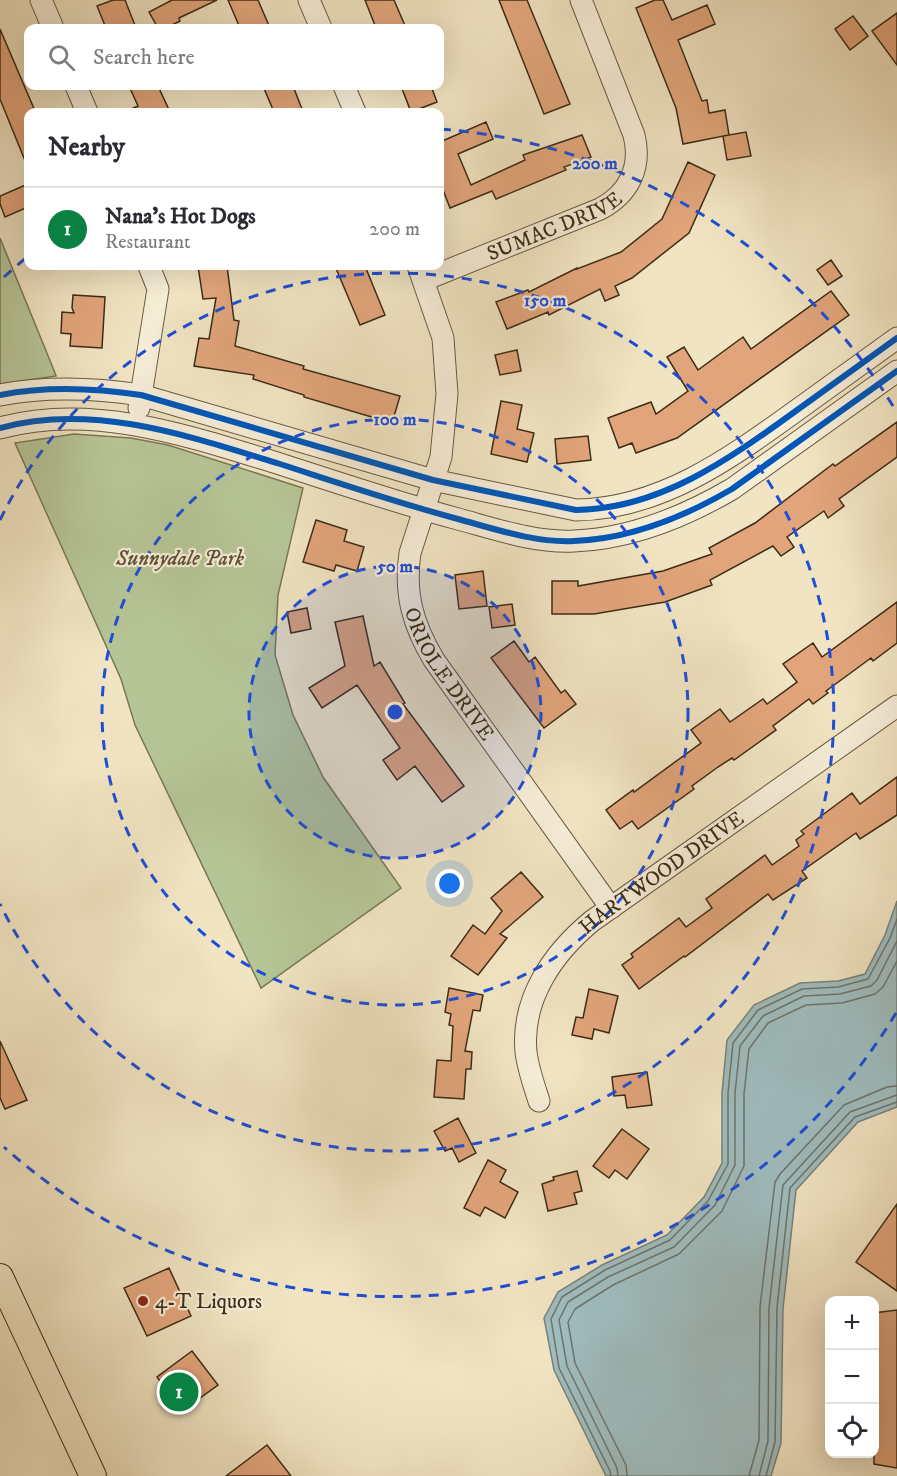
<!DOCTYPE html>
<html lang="en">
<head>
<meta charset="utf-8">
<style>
	body { margin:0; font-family:"IM FELL DW Pica",serif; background:#f2f2f3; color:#2b2b33 }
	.controls { position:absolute; right:18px; bottom:18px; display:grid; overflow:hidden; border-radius:12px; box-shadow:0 6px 24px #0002 }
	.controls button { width:54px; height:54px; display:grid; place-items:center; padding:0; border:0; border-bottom:2px solid #e1e1e2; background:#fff; color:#2b2b33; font:30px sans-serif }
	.you { position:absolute; left:450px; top:884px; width:21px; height:21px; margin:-15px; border:4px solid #fff; border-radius:50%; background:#1a73e8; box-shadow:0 0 0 9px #1a73e833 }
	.badge { display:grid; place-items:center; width:39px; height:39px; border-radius:50%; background:#0b8043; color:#fff; font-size:20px; font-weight:700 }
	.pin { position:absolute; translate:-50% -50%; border:3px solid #fff; box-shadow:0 2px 6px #0006 }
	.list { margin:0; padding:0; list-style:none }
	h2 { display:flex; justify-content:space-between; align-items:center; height:78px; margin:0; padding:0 24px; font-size:26px }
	h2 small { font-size:20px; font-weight:400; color:#7c7c81 }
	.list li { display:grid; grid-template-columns:39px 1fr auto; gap:18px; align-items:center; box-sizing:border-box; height:84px; padding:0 24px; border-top:2px solid #e1e1e2 }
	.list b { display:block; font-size:22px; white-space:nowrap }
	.list p { margin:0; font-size:20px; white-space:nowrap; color:#7c7c81 }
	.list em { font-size:20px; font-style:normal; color:#7c7c81 }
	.icon { flex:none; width:33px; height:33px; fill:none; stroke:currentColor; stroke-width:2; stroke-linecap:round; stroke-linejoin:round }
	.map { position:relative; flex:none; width:897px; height:1476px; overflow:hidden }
	.search { position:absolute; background:#fff; box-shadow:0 6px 24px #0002; left:24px; top:24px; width:420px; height:66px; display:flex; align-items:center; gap:15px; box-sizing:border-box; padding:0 21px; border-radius:12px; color:#7c7c81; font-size:22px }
	.panel { position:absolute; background:#fff; box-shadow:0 6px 24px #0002; left:24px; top:108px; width:420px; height:162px; border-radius:12px }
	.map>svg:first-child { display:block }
</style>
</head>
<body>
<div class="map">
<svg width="897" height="1476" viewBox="0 0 897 1476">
	<rect width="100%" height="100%" fill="#f1e4c2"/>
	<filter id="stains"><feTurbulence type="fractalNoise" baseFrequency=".00333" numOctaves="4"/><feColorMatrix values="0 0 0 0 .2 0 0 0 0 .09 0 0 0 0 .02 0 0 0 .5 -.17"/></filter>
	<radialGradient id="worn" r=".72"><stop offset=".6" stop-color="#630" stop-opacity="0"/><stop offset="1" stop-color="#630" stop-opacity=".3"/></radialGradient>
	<path fill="#b6c596" stroke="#797856" stroke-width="1.5" d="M0,238L53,368L56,376L0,384Z
		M74,434L131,438L168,445L303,488L278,595L275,655L293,715L323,777L401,888L261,988L135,725L121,679L15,443Z"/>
	<path fill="#9fbcbe" stroke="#77827b" stroke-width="1.5" d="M897,901V1107L858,1122L796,1190L783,1309L781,1443L771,1476H606L554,1370L544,1318L558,1292L602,1265L667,1235L704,1197L722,1163V1093L727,1040L754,1005L800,983L838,981L865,974L885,935Z"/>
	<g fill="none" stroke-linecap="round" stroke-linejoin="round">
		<path stroke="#6e746a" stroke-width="1.5" d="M611,1476L610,1471L559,1368L551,1319L562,1297L605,1270L670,1240L708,1201L728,1164V1093L733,1043L758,1010L802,989L838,987L868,979L890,938L897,919
			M618,1476L617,1468L567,1366L559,1320L568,1302L608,1277L674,1247L715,1205L735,1165V1093L740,1046L763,1016L804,996L840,994L871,986L877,980L897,941
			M627,1476L626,1465L575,1363L568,1322L575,1309L613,1285L679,1254L722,1211L744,1166V1094L749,1049L768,1023L806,1005L842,1003L875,994L883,987L897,961
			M749,1476L759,1440L760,1307L775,1182L780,1174L844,1105L887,1087L897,1086
			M759,1476L768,1441L769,1308L783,1185L850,1112L897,1095
			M766,1476L775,1442L777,1308L790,1188L855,1117L897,1102"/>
	</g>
	<path fill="#e2a57b" stroke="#3c2c17" stroke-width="1.5" d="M113,0H125L136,28H106L97,6Z
		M172,0H217L179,18L180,21L166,28H158L149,12Z
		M228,0H258L270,28H240Z
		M365,0H394L406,28H376Z
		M499,0H527L570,104L544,114Z
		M655,0H663L672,20L707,5L715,24L678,40L702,101L707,100L709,113L725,110L729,135L683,144L676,108L636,8Z
		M897,13V65L872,31Z
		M853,16L868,36L850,50L835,29Z
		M0,29L35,111L28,112V168L0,99Z
		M129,86H158L170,112H124L138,106Z
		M263,86H293L302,109L294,112H274Z
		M401,86H431L437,102L411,112Z
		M486,122L493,139L458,154L471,185L525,160L523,155L582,135L591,157L564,167L566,170L496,199L492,191L450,208L440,182V142Z
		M746,132L751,156L727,160L723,136Z
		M688,162L715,175L689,233L632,278L615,286L619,295L605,301L600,289L549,315L548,312L507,329L496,302L528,290L529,292L577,268V269L621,252L662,219Z
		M28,184V207L5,217L0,204V196Z
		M831,260L842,276L828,285L817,270Z
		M198,266H227L234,320L239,321L235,346L304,366L303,369L400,396L392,423L304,397V395L253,379L254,375L194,366L199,338L209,339L216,298L203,299Z
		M335,266H365L385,315L360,325Z
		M831,291L849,315L677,438L636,453L632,443L619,448L608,418L651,402L656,414L688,391L667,357L684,347L698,370L743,337L751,349Z
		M73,295L105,297L102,348L70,346L71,334L61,333L62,312L74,313L72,308Z
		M517,350L521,371L500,375L495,355Z
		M501,401L522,405L517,429L534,433L527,462L491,454Z
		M897,422V457L839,499L844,506L828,518L824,511L787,537L794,547L781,556L773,546L710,580L712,585L665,602L594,614H552V581H578V586L663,571L712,554L709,548L755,523L833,464L835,466Z
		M588,436L591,460L557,464L555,439Z
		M316,520L347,530L344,541L364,547L357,571L336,565L334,571L303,562Z
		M483,571L487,606L459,609L455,575Z
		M897,602V643L873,661L871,658L826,691L828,693L813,704L809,699L773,726L776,730L734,760L732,758L718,767L692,786L694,789L638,829L632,821L620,829L606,810L633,790L634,792L701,743L691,730L720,709L730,722L763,699L767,704L797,682L783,664L813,643L822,657Z
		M512,604L515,625L492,628L489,607Z
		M307,608L311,629L291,633L287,612Z
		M363,616L374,666L380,662L405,703L403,704L464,786L442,802L415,766L397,780L383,760L400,748L357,685L322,708L309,688L345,666L335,622Z
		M514,641L529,662L535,657L561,693L565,690L576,704L544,728L491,658Z
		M897,777V815L860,839L856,833L802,871L807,878L773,900L768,894L685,957L684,956L639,989L622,965L633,957L631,954L679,918L686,927L712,908L706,899L765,855L772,865L799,846L796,840L804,834L801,831L852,793L860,804Z
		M521,872L543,897L500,934L507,938L478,975L451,956L473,925L485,934L502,911L491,898Z
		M449,988L483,995L480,1011L473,1010L465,1051L472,1052L471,1069H466L464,1099L434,1097L437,1060L451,1061L453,1026L449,1025L451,1014L445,1012Z
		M589,989L618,996L609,1033L594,1029L592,1039L572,1035L576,1017L583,1018Z
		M0,1041L27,1100L5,1109L0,1098Z
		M647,1072L652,1105L627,1108L625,1095L614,1096L612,1077Z
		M458,1118L476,1153L459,1162L452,1148L445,1151L434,1131Z
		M622,1129L649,1149L627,1179L615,1170L609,1178L593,1166Z
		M488,1160L506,1170L500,1182L518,1192L505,1218L485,1207L480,1216L464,1208Z
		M577,1171L582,1191L574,1193L577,1204L548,1211L542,1184L554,1180L553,1177Z
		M897,1204V1291L856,1262Z
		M169,1268L191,1316L147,1336L124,1288Z
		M897,1310V1468L874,1464V1313Z
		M192,1351L218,1385L182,1411L157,1377Z
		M267,1445L291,1476H226Z"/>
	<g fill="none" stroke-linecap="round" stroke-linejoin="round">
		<defs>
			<g id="minor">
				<path d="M41,0L53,28"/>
				<path d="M309,0L321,28"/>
				<path d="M76,86L87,112"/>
				<path d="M344,86L355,112"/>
				<path id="s1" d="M418,266L443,338L447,394L441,457L410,553C404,594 413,625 434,660L611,908"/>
				<path id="s2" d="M424,280L600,209C629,194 642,167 634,135L581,0"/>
				<path d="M0,395C46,386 95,388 141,395L433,480L576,510C659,509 728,460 793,413C828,388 862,363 897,338"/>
				<path d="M139,408L158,289L149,266"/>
				<path d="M0,428C93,402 192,437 280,464C339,483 398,503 458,519C495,529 535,543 574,541C629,539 684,517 732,489L897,371"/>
				<path id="s3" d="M539,1101C534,1085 528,1069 526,1052C521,999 553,953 592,921L897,706"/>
			</g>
			<path id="major" d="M0,1277L93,1476"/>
		</defs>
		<use href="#minor" stroke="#695a42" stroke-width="23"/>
		<use href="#major" stroke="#3c2c17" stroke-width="28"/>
		<use href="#minor" stroke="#f6edd7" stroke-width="21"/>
		<use href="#major" stroke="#f1e4c2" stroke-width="26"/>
		<defs>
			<path id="cycleway" d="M0,395C46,386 95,388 141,395L433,480L576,510C659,509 728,460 793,413C828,388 862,363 897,338
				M0,428C93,402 192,437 280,464C339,483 398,503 458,519C495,529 535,543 574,541C629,539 684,517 732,489L897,371"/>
		</defs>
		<use href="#cycleway" stroke="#f6edd7" stroke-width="10"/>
		<use href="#cycleway" stroke="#0057b8" stroke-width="6"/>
	</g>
	<circle cx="395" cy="712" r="146" fill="#1d4ed8" fill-opacity=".12"/>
	<g fill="none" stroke="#1d4ed8" stroke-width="3" stroke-dasharray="10 8">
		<circle cx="395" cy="712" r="146"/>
		<circle cx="395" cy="712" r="293"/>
		<path d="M0 520A439 439 0 1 1 0 904"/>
		<path d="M896 1013A585 585 0 0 1 4 1147M4 277A585 585 0 0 1 27 257M441 129A585 585 0 0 1 896 411"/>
	</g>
	<circle fill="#8f2418" stroke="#f6edd7" stroke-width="2" cx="143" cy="1301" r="6"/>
	<g text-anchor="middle" stroke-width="4.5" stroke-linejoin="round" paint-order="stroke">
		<g font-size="21" fill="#3c2c17" stroke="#f6edd7">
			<text dy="7" stroke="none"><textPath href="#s2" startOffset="141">SUMAC DRIVE</textPath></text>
			<text dy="7" stroke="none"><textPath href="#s1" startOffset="428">ORIOLE DRIVE</textPath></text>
			<text dy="7" stroke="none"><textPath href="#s3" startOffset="288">HARTWOOD DRIVE</textPath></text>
		</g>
		<g font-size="21" font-style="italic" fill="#5a5237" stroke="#f6edd7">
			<text x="180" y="565">Sunnydale Park</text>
		</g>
		<g font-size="21" fill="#3c2c17" stroke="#f6edd7" text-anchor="start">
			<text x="155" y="1308">4-T Liquors</text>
		</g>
	</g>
	<circle cx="395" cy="712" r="9" fill="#1d4ed8" stroke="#f6edd7" stroke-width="3"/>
	<g font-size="18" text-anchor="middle" font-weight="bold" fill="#1d4ed8" stroke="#f6edd7" stroke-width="4.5" stroke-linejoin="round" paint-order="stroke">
		<text x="595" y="169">200 m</text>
		<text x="545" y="306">150 m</text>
		<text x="395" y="425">100 m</text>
		<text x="395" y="572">50 m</text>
	</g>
	<rect width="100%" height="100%" filter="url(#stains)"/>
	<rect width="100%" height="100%" fill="url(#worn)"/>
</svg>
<div class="controls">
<button>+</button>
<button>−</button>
<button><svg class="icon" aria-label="locate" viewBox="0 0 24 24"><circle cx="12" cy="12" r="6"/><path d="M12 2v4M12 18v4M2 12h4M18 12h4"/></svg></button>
</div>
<div class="you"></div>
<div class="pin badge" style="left:179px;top:1392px">1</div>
<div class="search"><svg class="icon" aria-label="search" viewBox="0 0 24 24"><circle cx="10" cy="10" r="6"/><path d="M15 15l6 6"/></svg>Search here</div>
<section class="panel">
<h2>Nearby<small></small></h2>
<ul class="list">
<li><span class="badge">1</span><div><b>Nana's Hot Dogs</b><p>Restaurant</p></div><em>200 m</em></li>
</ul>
</section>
</div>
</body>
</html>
